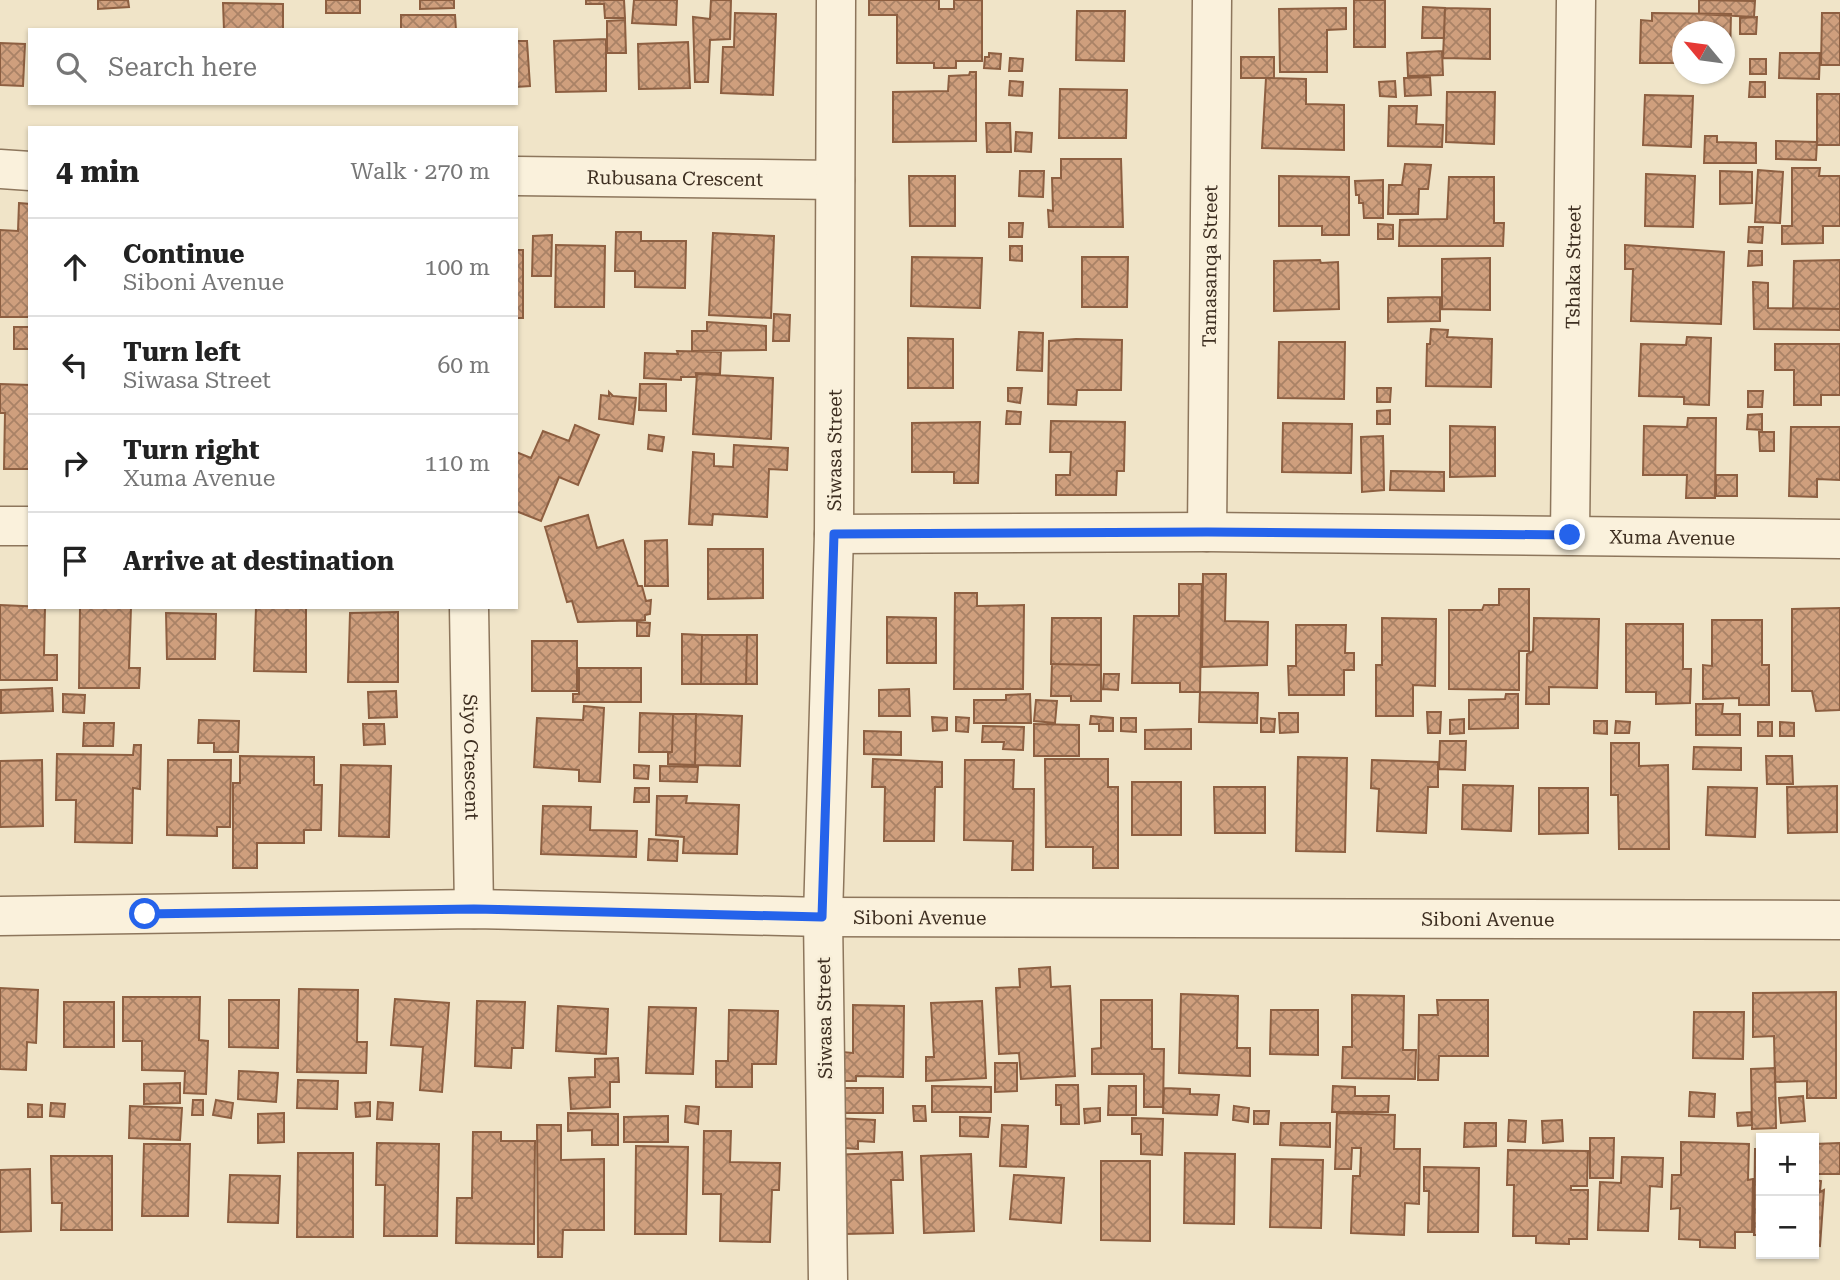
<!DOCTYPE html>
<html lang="en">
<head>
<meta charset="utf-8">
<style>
	body { margin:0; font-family:"Roboto Serif",serif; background:#f2f2f2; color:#222 }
	.controls { position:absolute; right:21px; bottom:21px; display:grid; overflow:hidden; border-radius:0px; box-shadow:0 2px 5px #0004 }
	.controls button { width:63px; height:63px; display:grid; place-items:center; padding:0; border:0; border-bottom:2px solid #e0e0e0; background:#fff; color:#222; font:35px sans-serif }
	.compass { position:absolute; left:1672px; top:21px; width:63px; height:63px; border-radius:50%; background:#fff; box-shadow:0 2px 5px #0004; rotate:299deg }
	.stop { position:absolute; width:21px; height:21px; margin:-16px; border:5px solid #2563eb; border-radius:50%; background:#fff }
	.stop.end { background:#2563eb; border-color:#fff; box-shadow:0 2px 7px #0008 }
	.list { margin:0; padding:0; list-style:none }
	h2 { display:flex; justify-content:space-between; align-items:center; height:91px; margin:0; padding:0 28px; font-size:30px }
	h2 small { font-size:23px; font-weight:400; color:#767676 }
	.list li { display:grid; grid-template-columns:46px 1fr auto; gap:21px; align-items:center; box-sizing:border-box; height:98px; padding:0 28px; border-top:2px solid #e0e0e0 }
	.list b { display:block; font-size:26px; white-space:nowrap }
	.list p { margin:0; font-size:23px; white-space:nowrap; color:#767676 }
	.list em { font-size:23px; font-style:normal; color:#767676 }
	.icon { flex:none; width:38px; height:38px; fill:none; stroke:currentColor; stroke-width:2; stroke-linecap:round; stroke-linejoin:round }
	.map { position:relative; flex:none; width:1840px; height:1280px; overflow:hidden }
	.search { position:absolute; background:#fff; box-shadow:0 2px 5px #0004; left:28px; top:28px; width:490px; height:77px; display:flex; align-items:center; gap:18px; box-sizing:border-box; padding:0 24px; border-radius:0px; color:#767676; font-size:26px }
	.panel { position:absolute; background:#fff; box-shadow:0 2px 5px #0004; left:28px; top:126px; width:490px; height:483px; border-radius:0px }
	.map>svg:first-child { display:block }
</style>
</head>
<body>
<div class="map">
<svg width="1840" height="1280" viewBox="0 0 1840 1280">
	<defs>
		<pattern id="building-cross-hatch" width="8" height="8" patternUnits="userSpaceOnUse" patternTransform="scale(1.75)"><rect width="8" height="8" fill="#cf9f7d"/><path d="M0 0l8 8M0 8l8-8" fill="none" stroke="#a98266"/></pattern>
	</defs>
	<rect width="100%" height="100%" fill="#f0e4c8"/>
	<path fill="url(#building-cross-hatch)" stroke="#8d5f41" stroke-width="2" d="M98,0H128L129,7L98,9Z
		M326,0H360V13H326Z
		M420,0H454V8L420,9Z
		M586,0H624L625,18H605L604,4H586Z
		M634,0H677L676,25L632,23Z
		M711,0H731L730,39L710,40L708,82H695L693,17L710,19Z
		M869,0H939V9H954V0H982V61H956V68H934V63H897V15H869Z
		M1354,0H1385V47H1354Z
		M1699,0L1755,1L1754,17L1699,14Z
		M223,3L283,4V30H224Z
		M1423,7L1445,8L1444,38H1422Z
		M1346,8V29L1327,30V72H1280L1279,9Z
		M1445,8L1490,9V59L1443,58Z
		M1077,11H1125L1124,61L1076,60Z
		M735,13L776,14L773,95L721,93L723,47H734Z
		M1652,13L1731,14L1730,56H1724V32H1682V63H1640L1641,20L1652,21Z
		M1822,13H1840V65H1821Z
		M401,15H455L456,30H401Z
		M1757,17L1756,34H1740V18Z
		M625,20L626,53H607V21Z
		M606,39V91L556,92L554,41Z
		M516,41H527L530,86L516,87Z
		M688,42L690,88L639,89L638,44Z
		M0,43L25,44L23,86L0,85Z
		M1442,51L1443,75L1408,76L1407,53Z
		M989,53L1001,54L1000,69L984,68L985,57H989Z
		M1780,53H1820L1819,79L1779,78Z
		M1241,57H1274V78H1241Z
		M1010,58L1023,59L1022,71H1009Z
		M1750,59H1766V74H1750Z
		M970,72H976V141L893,142V92L948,91L949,76L969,75Z
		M1430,77L1431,95L1405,96L1404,78Z
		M1266,78L1306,79V104L1344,105V150L1262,148Z
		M1010,81L1023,82L1022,96L1009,95Z
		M1395,81L1396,97L1380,96L1379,82Z
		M1750,82H1765V97H1749Z
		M1060,89L1127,90L1126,138H1059Z
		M1447,92H1495L1494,144L1446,142Z
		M1817,94H1840V145H1817Z
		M1645,95L1693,96L1691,147L1643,145Z
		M1389,106H1417L1416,124L1443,125L1442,147L1388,146Z
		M986,123H1010L1011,152H987Z
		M1016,132L1032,133L1031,152L1015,151Z
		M1705,136H1717V142L1756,143V163H1704Z
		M1776,141L1817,142L1816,160L1776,159Z
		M1061,159H1121L1123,227H1049L1048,210L1053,211L1052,178H1061Z
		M1405,164L1431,165L1428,189H1419L1418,214H1388L1389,185H1402Z
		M1792,168H1820L1819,176H1840V226H1823V243L1782,244V226H1792Z
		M1758,170L1783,172L1780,223L1755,222Z
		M1020,171H1044L1043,197L1019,196Z
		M1720,171L1752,172V203L1720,204Z
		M1646,174L1695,176L1693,227L1645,226Z
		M909,176H955V226H910Z
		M1279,176L1349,177V235H1322V226H1279Z
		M1449,177H1494V223H1504L1503,246H1399L1400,220L1447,219Z
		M1383,180V218H1364L1363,203H1359V195H1356L1355,181Z
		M19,203L30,204V317H0V230L18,231Z
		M1009,223H1023L1022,237H1009Z
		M1378,224L1393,225V239H1378Z
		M1749,227H1763L1762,243L1748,242Z
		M616,232H641V241H686L685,288L635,287V271H615Z
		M713,233L774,236L771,318L709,315Z
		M552,235L551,276H532L533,236Z
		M556,245L605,246L604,307H555Z
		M1625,245L1724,252L1721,324L1631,321L1633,269H1625Z
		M1010,246H1022V261L1010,260Z
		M516,250H523V318H516Z
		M1749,251H1762V265L1748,266Z
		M912,257L982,258L980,308L911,306Z
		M1082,257H1128L1127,307H1082Z
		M1490,258V310L1442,309V259Z
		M1320,260L1321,263L1338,262L1339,309L1274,311V261Z
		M1840,260V309L1793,308L1794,261Z
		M1753,282L1768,283V308L1840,309V330L1754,329Z
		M1440,297V321L1388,322V298Z
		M774,314L790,315L789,341H773Z
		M707,322L766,326V350L692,351V331H707Z
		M14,327H30V349H14Z
		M1431,329L1448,330L1447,337L1492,339L1491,387L1426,386L1427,344H1430Z
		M1019,332L1043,333L1042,371L1017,370Z
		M1687,337L1711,338L1709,405L1684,404V397L1639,396L1641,344L1686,345Z
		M908,338L953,339V388H908Z
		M1076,339L1122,340L1121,390H1077L1076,405L1048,404L1049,341Z
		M1279,342H1345L1344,399L1278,398Z
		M1775,344H1840V395H1821V405H1794V370H1775Z
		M677,351L721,352L720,374L696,373V377H681V380L644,378L645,353L678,354Z
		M697,374L773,378L771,439L693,434Z
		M0,384L30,385V469H4L5,413H0Z
		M640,384H666V411L639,410Z
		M1008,388H1022L1020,403L1008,401Z
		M1377,388H1391L1390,402H1377Z
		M1748,391H1763L1762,407H1748Z
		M609,392L613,396L636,398L633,424L599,419L601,395L609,396Z
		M1390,410V424H1377V411Z
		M1007,411L1021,412L1020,424H1006Z
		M1762,414V430L1747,429L1748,415Z
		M1688,418H1716L1715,498H1686L1687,475H1643L1644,426L1687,427Z
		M1051,421L1125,422L1124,471H1117L1116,495H1056V475H1070L1071,452H1050Z
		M980,422L978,483H954V472H912V423Z
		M1283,423L1352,424L1351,473L1282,472Z
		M575,425L599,435L578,485L559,477L541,521L516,511V452L531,458L543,431L569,441Z
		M1450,426L1495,427V476L1450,477Z
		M1791,427H1840V480L1817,479V497L1789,496Z
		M1759,432H1774V451H1760Z
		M649,435L664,437L662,451L648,449Z
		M1383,436L1384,490L1362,492L1361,437Z
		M734,445L788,448L787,470L769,469L767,517L713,514L712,525L689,524L693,452L714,454V466L733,467Z
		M1391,471L1444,472V491L1390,490Z
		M1716,475H1737V496H1716Z
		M588,515L597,548L623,540L638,586H642L646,601L651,600L650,614L645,615V620L578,622L572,601L567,602L545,527Z
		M667,540L668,586H645V541Z
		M708,549H763V598L708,599Z
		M1203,574H1226L1225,621L1268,622L1267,665L1202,667Z
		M1179,584H1202L1200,692H1180V683H1132L1134,616H1179Z
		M1499,589H1529V651H1519V690L1449,689V610H1482L1484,605H1499Z
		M955,593H977V606L1024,605L1023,689H954Z
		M0,605L45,607L44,655H57V680H0Z
		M80,607H131L129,668H140L139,688H79Z
		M256,607H306V672L254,671Z
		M1840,608V710L1816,711L1812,691H1792V609Z
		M398,612V682H348L350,613Z
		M166,613L216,614L215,659H167Z
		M887,617L936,618V663H887Z
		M1052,618H1101V665L1051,664Z
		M1382,618L1436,619L1435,686L1413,685V716H1376V665H1382Z
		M1534,618L1599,619L1597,688L1549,687V704H1526L1527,654L1533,651Z
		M1712,620H1762V665H1769V705H1739V698L1703,699V665L1712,666Z
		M637,622L650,623L649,636H637Z
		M1626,624H1683V669H1691L1690,703L1656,704V692H1626Z
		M1296,625H1346L1345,653H1354V670H1344V695H1289L1288,666H1296Z
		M682,634L702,635L701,684H682Z
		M702,635H747L746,684H701Z
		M747,635H757V684H746Z
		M532,641H577V691H532Z
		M1052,664L1101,665V701H1071V696H1051Z
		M579,668H641V702H573V694H579Z
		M1104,674H1119L1118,690L1103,689Z
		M52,688L53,711L1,713V690Z
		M909,689L910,716H879V690Z
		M396,691L397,717L369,718L368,692Z
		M1200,692L1258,693L1257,723L1199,722Z
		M63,694L85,695L84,713L63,712Z
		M1030,694L1031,723H974V700H1006V695Z
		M1506,694H1518V728L1469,729V700L1505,699Z
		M1036,700L1057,701L1055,723L1034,721Z
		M1696,704H1723L1722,714H1740V735H1696Z
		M584,706L604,708L600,782L579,781V770L534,767L537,718L583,720Z
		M1427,712H1441L1440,733H1428Z
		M640,713L673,714L672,752H639Z
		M1279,713H1298V732L1280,733Z
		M673,714H696L695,765L668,764V753L672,752Z
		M696,714L742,716L740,766L695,765Z
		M1091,716L1113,718V731H1099V724H1090Z
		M932,717L947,718V730L933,731Z
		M956,717L969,718L968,732L956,731Z
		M1121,718H1136V732L1121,731Z
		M1261,718L1275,719L1274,732H1261Z
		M1464,719V733L1450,734V720Z
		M199,720L239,721L238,752H214V743H198Z
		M1594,721H1607V734L1594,733Z
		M1616,721L1630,722L1629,733H1615Z
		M1758,722H1772V736H1758Z
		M1780,722L1794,723V736H1780Z
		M84,723H114L113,746H83Z
		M363,724H384L385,744L364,745Z
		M1034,724L1079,725V756H1034Z
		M983,726L1024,727L1023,750L1003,749L1004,742H982Z
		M1191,729V749H1145V730Z
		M864,731L901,732V755L864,754Z
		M1440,741H1466L1465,770L1439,769Z
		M1611,743H1639V766L1668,765L1669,849H1619L1618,795H1611Z
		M134,745H141L140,789L133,788L132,843L75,842L76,800H56L57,754L133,755Z
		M1694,747L1741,748V770L1693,769Z
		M240,756L314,757V785H322L321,830H304V843H257V868H233V783H240Z
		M1766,756H1792L1793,784H1767Z
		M1298,757L1347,758L1345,852L1296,851Z
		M873,759L942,762V787H935L934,841H884L885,787H872Z
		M1045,759H1108V787H1118V868H1093V847H1046Z
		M42,760L43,826L0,827V761Z
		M168,760H231L230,827H217V836L167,835Z
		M965,760H1014L1013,789H1034L1033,870H1012L1013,841L964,840Z
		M1372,760L1438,762V787H1428L1426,833L1377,831L1379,789L1371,788Z
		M341,765L391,766L389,837L339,836Z
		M634,765L649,766L648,779L634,778Z
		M660,766L698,767L697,782L660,781Z
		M1132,782H1181V835H1132Z
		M1463,785L1513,786L1511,831L1462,829Z
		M1837,786V832L1788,833L1787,787Z
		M1214,787H1265V833H1215Z
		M1708,787L1757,788L1755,837L1706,835Z
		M635,788H649V802H634Z
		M1539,788H1588V833L1539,834Z
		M657,796H687L686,803L739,805L737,854L683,853L684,837L656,835Z
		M543,806L591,807L590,830L637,831L636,857L541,854Z
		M649,839L678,841L677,861L648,860Z
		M1050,967L1051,987L1070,986L1075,1076L1021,1079L1019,1053L999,1054L996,988L1020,987L1019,969Z
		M0,988L38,990L36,1043L27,1042L26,1070L0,1069Z
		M299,989L358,990L357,1042H367L366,1073L297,1072Z
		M1836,992V1098H1807V1081L1775,1082L1774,1036L1753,1037V993Z
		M1181,994L1238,996L1237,1048H1250V1076L1179,1073Z
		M1352,995L1404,996L1403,1050H1416L1415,1079L1342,1078L1343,1047H1352Z
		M123,997H200L199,1040L208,1041L206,1094L184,1093L185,1071L142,1070V1041H123Z
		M395,999L449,1003L442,1092L420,1090L423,1047L391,1045Z
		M229,1000H279L278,1048L229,1047Z
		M1101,1000H1152V1049H1164L1163,1107H1144V1074H1092V1049L1101,1048Z
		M1437,1000H1488V1056H1439L1438,1080H1418L1419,1015H1438Z
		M477,1001L525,1002L523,1048H512L511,1068L475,1066Z
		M982,1001L986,1078L926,1081V1057H934L931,1003Z
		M64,1002H114V1047H64Z
		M853,1005L904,1006L903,1077L856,1076V1081H843V1052L853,1053Z
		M558,1006L608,1009L606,1054L556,1051Z
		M649,1007L696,1008L693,1074L646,1073Z
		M729,1010L778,1011L776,1064H752V1087H716V1061H728Z
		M1271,1010H1318V1055L1270,1054Z
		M1694,1012H1744L1743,1059L1693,1058Z
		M618,1058L619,1082H610V1107L571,1109L569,1078L595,1077V1059Z
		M995,1063H1017V1091L995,1092Z
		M1775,1068L1776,1128L1752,1129L1751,1069Z
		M239,1071L278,1073L276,1102L238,1099Z
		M298,1080L338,1081L337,1109L297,1108Z
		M180,1083V1103L144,1104V1084Z
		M1056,1085H1078L1079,1124H1061V1105H1056Z
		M932,1086L991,1087V1112H932Z
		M1109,1086H1136V1115H1108Z
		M1333,1086L1355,1087V1096H1389L1388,1112H1332Z
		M832,1088H883V1113H832Z
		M1164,1088L1190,1089V1094L1219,1095L1217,1115L1163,1113Z
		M1690,1092L1715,1094L1714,1117L1689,1116Z
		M1803,1096L1805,1121L1781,1123L1779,1098Z
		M193,1100H203V1115H192Z
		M216,1100L233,1103L231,1118L213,1115Z
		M370,1102V1116L356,1117L355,1103Z
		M378,1102L393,1103L392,1120L377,1119Z
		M51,1103L65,1104L64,1117L50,1116Z
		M28,1104L42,1105V1117H28Z
		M130,1106L182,1108L180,1140L129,1138Z
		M686,1106L699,1107L698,1124L685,1122Z
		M913,1106H925L926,1121H914Z
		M1234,1106L1249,1108L1248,1122L1233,1120Z
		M1100,1108V1121L1085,1123L1084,1109Z
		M1254,1111H1269L1268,1124H1254Z
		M1751,1112L1752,1125L1738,1126L1737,1113Z
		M284,1113V1142L258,1143V1114Z
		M568,1113L618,1114V1145H592V1130L568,1131Z
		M1337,1113L1395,1115L1394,1149H1420L1419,1204L1405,1203L1404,1235L1351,1233L1353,1176H1360L1361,1148H1352L1351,1169H1335Z
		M668,1116V1142H624V1117Z
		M960,1117L990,1118L988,1137L960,1136Z
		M833,1118L875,1120L874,1142L858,1141V1149L832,1147Z
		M1132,1118L1163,1119L1162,1155L1141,1154V1134H1132Z
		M1509,1120L1526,1121L1525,1142L1508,1141Z
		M1562,1120L1563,1141L1543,1143L1542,1121Z
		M1281,1123H1330V1147L1280,1145Z
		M1465,1123H1496V1146L1464,1147Z
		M537,1125H561V1160L604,1159V1230H563L562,1257H538Z
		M1002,1125L1028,1126L1026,1167L1000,1166Z
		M704,1131H731L730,1162L780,1163L779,1190H772L770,1242L720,1241L721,1194H703Z
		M473,1132H501V1141H535L534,1244L456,1243L457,1198H472Z
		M1590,1138H1614L1613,1178H1590Z
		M1681,1142L1749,1144L1748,1180L1753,1179L1752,1232H1735V1248L1700,1247V1240L1679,1239L1680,1208L1671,1209L1672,1175H1681Z
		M377,1143L439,1144L437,1236H384L385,1185H376Z
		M1840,1143V1174H1814V1144Z
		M144,1144H190L188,1216H142Z
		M636,1146L688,1147L686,1234H635Z
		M1755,1149H1761V1235H1754Z
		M1508,1150L1588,1151L1587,1186H1571V1190H1588L1587,1239H1569V1244L1536,1243V1236H1513L1514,1185H1507Z
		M902,1152L903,1180H891L893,1233L844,1234L832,1155Z
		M298,1153H353V1237H297Z
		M1185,1153L1235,1154L1234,1224L1184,1223Z
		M971,1154L974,1231L924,1233L921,1156Z
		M51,1156H112V1230H61L62,1203H52Z
		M1622,1157L1663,1158L1662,1187L1650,1186L1648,1231L1598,1230L1600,1182L1621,1183Z
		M1272,1159L1323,1160L1321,1228L1270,1227Z
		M1101,1161H1150V1241L1101,1240Z
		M1424,1167L1479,1168L1478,1232H1428L1429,1191H1424Z
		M30,1169L31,1231L0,1232V1170Z
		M230,1175L280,1176L278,1223L228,1222Z
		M1014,1175L1064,1178L1061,1223L1010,1219Z
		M1814,1180L1821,1181L1820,1192L1824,1190L1820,1246L1814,1245Z"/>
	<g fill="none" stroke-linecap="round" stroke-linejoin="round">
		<defs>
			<g id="minor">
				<path d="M0,169L30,171"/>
				<path id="s1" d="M516,176L835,180"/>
				<path d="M0,526H30"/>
				<path id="s2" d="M1207,532L1212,0"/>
				<path id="s3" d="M834,534L1207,532L1840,539"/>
				<path id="s4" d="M1570,535L1576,0"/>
				<path id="s5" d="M469,607L474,909"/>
				<path id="s6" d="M0,916L474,909L823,917L1840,920"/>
				<path id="s7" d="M828,1280L823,917L834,534L836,0"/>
			</g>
		</defs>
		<use href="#minor" stroke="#8d765c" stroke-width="41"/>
		<use href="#minor" stroke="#faf1dc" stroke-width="38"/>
	</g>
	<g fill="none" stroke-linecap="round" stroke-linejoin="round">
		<path stroke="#2563eb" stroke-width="9" d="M145,914L474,909L822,917L834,534L1207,532L1570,535"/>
	</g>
	<g text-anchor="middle" stroke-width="5" stroke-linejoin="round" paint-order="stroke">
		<g font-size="19" fill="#3d2e20" stroke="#f7eed8">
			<text dy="7" stroke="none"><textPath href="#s1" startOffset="159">Rubusana Crescent</textPath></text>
			<text dy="7" stroke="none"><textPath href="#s2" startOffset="266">Tamasanqa Street</textPath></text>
			<text dy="7" stroke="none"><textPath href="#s4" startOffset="268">Tshaka Street</textPath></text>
			<text dy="7" stroke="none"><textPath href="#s7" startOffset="830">Siwasa Street</textPath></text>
			<text dy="7" stroke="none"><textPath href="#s3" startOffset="838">Xuma Avenue</textPath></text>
			<text dy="7" stroke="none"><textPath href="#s5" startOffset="150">Siyo Crescent</textPath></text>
			<text dy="7" stroke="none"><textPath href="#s6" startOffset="920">Siboni Avenue</textPath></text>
			<text dy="7" stroke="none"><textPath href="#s6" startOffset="1488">Siboni Avenue</textPath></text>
			<text transform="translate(824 1018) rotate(-91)" y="7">Siwasa Street</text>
		</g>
	</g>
</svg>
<div class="controls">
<button>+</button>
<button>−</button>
</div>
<svg class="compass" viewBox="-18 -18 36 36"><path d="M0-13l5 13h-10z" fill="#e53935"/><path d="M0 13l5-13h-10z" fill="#767676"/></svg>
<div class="stop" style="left:145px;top:914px"></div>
<div class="stop end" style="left:1570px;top:535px"></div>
<div class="search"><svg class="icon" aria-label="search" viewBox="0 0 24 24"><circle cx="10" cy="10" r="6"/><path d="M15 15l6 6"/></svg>Search here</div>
<section class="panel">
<h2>4 min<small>Walk · 270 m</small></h2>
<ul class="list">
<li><svg class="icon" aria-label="ahead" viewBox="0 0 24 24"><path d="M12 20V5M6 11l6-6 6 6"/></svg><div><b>Continue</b><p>Siboni Avenue</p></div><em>100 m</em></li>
<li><svg class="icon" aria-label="left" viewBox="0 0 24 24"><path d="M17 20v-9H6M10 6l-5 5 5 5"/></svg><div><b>Turn left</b><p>Siwasa Street</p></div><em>60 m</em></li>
<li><svg class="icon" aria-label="right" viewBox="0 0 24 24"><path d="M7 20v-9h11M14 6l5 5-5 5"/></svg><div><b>Turn right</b><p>Xuma Avenue</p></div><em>110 m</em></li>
<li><svg class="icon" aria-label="arrive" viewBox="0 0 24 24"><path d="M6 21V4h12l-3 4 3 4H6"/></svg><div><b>Arrive at destination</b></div></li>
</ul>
</section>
</div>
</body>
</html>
